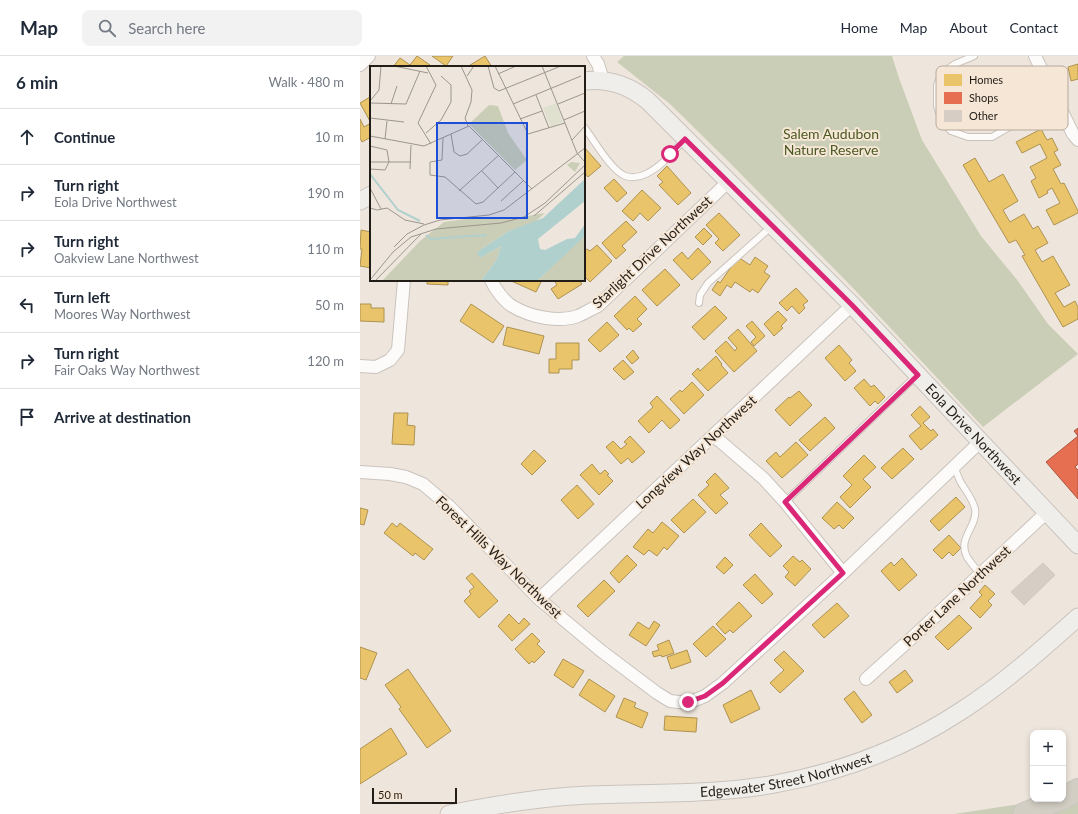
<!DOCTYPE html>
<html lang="en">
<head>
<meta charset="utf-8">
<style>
	body { margin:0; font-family:Lato,sans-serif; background:#f2f2f3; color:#1f2937 }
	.controls { position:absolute; right:12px; bottom:12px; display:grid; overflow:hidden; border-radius:8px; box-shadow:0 2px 6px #0003 }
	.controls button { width:36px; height:36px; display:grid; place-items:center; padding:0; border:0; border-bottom:1px solid #e0e1e3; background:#fff; color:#1f2937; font:20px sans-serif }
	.scale { position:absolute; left:12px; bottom:10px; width:85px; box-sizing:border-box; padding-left:4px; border:2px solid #221d17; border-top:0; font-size:11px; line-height:14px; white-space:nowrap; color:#221d17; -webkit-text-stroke:3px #f5e6d6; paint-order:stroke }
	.stop { position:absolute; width:12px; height:12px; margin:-9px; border:3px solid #db2777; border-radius:50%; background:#fff }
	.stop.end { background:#db2777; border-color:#fff; box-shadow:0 1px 4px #0008 }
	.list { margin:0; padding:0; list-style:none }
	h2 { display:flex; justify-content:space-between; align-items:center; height:52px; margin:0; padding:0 16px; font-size:17px }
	h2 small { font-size:13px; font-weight:400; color:#747a83 }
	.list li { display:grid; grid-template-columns:26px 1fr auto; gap:12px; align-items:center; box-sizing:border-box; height:56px; padding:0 16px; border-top:1px solid #e0e1e3 }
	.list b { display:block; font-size:15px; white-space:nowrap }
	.list p { margin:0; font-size:13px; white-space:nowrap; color:#747a83 }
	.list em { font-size:13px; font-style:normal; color:#747a83 }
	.icon { flex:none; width:22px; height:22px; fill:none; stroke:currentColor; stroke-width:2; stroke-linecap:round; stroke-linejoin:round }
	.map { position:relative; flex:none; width:718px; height:758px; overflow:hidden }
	header { display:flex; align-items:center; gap:24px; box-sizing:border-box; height:56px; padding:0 20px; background:#fff; border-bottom:1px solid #e0e1e3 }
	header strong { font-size:19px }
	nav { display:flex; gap:22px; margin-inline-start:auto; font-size:14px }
	.search { width:280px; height:36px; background:#f2f2f3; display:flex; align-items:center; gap:10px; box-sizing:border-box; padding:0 14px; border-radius:8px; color:#747a83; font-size:15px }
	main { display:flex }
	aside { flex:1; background:#fff }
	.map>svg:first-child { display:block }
</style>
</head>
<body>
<header>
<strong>Map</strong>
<div class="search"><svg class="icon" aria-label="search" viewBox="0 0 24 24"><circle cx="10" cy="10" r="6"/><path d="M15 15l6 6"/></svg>Search here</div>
<nav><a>Home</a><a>Map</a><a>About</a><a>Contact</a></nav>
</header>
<main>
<aside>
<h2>6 min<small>Walk · 480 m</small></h2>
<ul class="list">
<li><svg class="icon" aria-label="ahead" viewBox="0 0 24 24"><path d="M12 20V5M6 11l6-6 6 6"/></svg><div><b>Continue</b></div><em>10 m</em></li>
<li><svg class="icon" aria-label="right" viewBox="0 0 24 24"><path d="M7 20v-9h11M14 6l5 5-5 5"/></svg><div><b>Turn right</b><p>Eola Drive Northwest</p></div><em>190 m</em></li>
<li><svg class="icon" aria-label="right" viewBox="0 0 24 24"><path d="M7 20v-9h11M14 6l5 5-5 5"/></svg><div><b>Turn right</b><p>Oakview Lane Northwest</p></div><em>110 m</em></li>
<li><svg class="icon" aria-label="left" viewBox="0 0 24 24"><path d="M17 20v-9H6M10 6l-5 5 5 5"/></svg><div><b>Turn left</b><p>Moores Way Northwest</p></div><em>50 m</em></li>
<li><svg class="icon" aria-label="right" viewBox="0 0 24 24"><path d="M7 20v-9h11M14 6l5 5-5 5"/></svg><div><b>Turn right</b><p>Fair Oaks Way Northwest</p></div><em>120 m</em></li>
<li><svg class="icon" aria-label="arrive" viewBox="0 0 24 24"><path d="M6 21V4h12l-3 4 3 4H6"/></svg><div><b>Arrive at destination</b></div></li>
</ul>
</aside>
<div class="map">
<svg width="718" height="758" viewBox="0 0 718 758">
	<rect width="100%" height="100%" fill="#eee6dd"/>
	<path fill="#cbceb6" d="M264,0H532L539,22L562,84L621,180L658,225L688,268L718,298L623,371L493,232L368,105L310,48L257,6Z
		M718,739V758H594Z"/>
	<path fill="#e9c46a" stroke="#ad9251" d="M57,0L70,9L68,11H33L40,2L50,9Z
		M72,0H93L86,10Z
		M125,0L132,11H107Z
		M718,8V23L711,25L708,11Z
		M10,41L11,44V81L2,86L0,82V63L4,71L11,67L0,47Z
		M681,73L687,84L692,82L698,94L694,96L701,109L693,113L701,128L704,127L718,155V157L694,169L686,154L700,147L692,132L687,135L688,137L679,142L671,125L676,122L670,111L687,102L680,88L662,97L656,86Z
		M224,91L241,110L228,121L224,116Z
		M615,102L629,126L643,118L658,145L643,154L650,166L664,158L673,173L678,170L688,187L675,194L682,206L693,200L710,229L695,237L704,251L715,245L718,251V263L703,271L662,200L665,199L656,184L649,187L603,109Z
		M307,110L331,137L318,149L299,129L303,126L297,120Z
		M254,123L267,137L257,146L244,132Z
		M282,134L301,152L288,165L280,157L273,165L262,155Z
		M359,157L380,179L363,195L355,187L359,183L346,169Z
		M266,165L277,176L262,190L266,194L256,203L242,187Z
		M344,172L352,180L343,189L335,181Z
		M1,174L11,176V212L0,210L2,193H0Z
		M237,189L252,205L230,226L224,220V195L227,193L230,195Z
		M338,192L351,206L332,224L313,204L322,196L328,203Z
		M378,201L390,209L395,201L408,210L404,216L410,220L398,237L392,233L390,236L375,226L371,232L367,229L360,240L352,234L358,225L360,227Z
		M305,213L320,229L297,250L282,234Z
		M67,224H88V229L67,228Z
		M149,224H182L176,236Z
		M194,224H219L222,228L198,243L191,233L197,229Z
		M436,232L448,245L443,249L445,252L439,258L432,250L427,255L419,247Z
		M275,240L287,253L277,263L282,268L273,276L269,272L267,274L254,260Z
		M0,248H11V252H24V266L0,265Z
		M111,248L144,270L133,287L100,265Z
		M355,250L367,262L344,284L332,271Z
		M418,255L427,264L421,270L423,272L414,280L404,268Z
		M392,265L405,280L394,290L391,286L396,281L386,270Z
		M247,266L259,279L240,296L228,284Z
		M147,271L184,280L179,298L143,289Z
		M378,273L397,295L374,316L355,295L366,285L375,295L377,292L368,282Z
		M196,287H219V304H212V313H199V317H189V303H196Z
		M479,289L492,304L489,307L496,315L485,325L465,302Z
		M273,294L279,302L272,308L266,301Z
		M356,300L362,308L361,309L368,317L348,335L332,318L338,312L340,315Z
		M263,304L274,316L264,324L253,313Z
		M504,323L511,331L514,329L525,341L518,348L515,345L510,350L494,332Z
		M332,326L344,339L324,358L310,343L320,334L322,336Z
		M439,335L452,349L430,370L415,354L429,341L430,342Z
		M297,340L320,364L310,373L302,364L289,377L278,365L293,351L290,347Z
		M560,350L570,361L563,367L571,375L573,373L578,379L561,394L549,380L561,370L551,359Z
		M34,357H48L47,369L55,370L54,389L32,388Z
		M465,361L475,372L450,395L439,384Z
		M270,380L285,396L272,407L268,402L261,408L246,391L253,385L261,393L267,388L264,386Z
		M436,386L448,399L422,422L406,405L416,396L420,401Z
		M543,392L554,403L532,423L521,412Z
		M174,394L186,405L172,419L161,408Z
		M504,399L516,411L503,423L511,431L490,452L480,441L492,429L483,420Z
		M232,408L240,418L245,414L249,418L247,419L253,425L239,439L220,419Z
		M355,417L369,432L360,439L368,447L356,458L338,439L349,429L346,426Z
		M217,429L234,448L218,463L201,444Z
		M596,441L605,451L579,475L570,465Z
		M333,443L346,456L324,477L311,464Z
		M477,446L494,462L483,473L479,469L474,473L462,462Z
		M0,452L8,454L4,469L0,468Z
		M302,466L319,480L307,494L304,491L297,500L289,494L284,499L273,491L288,473L293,477Z
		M32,467L37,471L40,467L73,493L64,504L55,497L53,500L24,477Z
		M401,467L422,490L410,501L389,479Z
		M589,479L601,492L593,500L589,496L582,503L573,494Z
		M267,499L277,509L259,527L250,517Z
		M433,500L440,506L442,504L451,513L435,530L425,521L429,516L423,510Z
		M365,501L373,509L364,518L356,511Z
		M542,502L557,519L539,535L521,515L531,506L534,510Z
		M112,517L138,545L119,562L104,545L111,538L109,535L114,531L106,522Z
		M395,518L413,538L402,548L383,529Z
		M244,524L255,535L228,561L217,550Z
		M625,529L635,538L628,545L632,549L620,562L610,552L622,539L619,536Z
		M379,546L392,560L373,577L370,574L365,578L356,568Z
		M477,547L489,560L464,582L452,569Z
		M149,558L159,568L164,562L170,568L152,585L138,570Z
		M599,559L612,572L588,594L575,581Z
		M294,565L300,569L286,590L269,579L278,566L289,573Z
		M353,570L366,583L346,601L333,588Z
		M172,577L180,585L177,588L185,596L174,607L172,605L169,608L155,593Z
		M309,584L314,597L302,601L301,599L294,601L292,596L299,594L297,589Z
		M0,591L17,597L6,624L0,622Z
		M327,594L331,606L311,613L307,601Z
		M424,595L444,615L420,637L410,627L424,614L414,604Z
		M203,603L224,615L213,632L194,619Z
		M48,613L91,675L67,692L39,653L41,651L25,629Z
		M545,614L553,625L537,637L529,626Z
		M229,623L255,640L245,656L219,639Z
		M391,634L400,653L371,667L363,649Z
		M494,635L512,659L502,667L484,643Z
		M264,642L276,647L274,651L288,657L282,672L256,661Z
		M305,660L337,662L336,676L304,674Z
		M31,672L47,698L0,728V693Z"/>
	<path fill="#e76f51" stroke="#ac5640" d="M718,372V408L715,411L718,414V443L686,406L718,380L714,375Z"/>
	<path fill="#d6cdc4" stroke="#cec8c1" d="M683,507L695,519L664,549L651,536Z"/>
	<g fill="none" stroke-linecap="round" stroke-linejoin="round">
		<defs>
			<path id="lane" d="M614,0L595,8L582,17L577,29V50L582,65L591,75L608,81H632L696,44
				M224,71C234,84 250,113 265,120C272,122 280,121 286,118C301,111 314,95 325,83
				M339,247L340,239L348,227L412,170
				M594,411C596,415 598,420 600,425C605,434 613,443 615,453C618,470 597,482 607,501C611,507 616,513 620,518
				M425,446L556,320"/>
			<path id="street" d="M233,0L238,8L243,24
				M675,0L713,78L718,84
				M0,9L9,0
				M131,224C135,233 144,245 152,250C170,261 199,267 218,260C225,257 231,253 238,250L369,125
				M0,310L16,311L30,304L38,294L44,224
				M354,380L404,423L425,446L483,517
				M0,416L30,418L46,421L63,428L90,451L179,543L240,594L297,637L310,645L328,647L345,640L363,627L483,517L621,385
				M179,543L492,249
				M506,623L554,580L687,456"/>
			<g id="secondary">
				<path id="s1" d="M224,25C249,22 269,29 288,45L492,249L718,489"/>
				<path d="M0,145L11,139"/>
				<path id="s2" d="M89,758C129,750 170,743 211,740C279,736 348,740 415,728C481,716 545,692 601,655C643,628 681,594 718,561"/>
			</g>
			<path id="highway" d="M703,742L718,734
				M664,758L700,743"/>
		</defs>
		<use href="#lane" stroke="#cac3bd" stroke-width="8"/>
		<use href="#street" stroke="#cac3bd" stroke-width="14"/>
		<use href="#secondary" stroke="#cac3bd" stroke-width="19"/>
		<use href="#highway" stroke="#c8c5c0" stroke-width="24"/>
		<use href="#lane" stroke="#fcfbfa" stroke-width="6"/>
		<use href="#street" stroke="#fcfbfa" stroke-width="12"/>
		<use href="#secondary" stroke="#f0eeea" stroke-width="17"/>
		<use href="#highway" stroke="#d3cec4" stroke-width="22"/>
	</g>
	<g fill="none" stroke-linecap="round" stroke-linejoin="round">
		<path stroke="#db2777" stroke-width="5" d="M310,98L325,83L492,249L558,319L425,446L483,517L363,627L345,640L328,646"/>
	</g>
	<g text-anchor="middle" stroke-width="4" stroke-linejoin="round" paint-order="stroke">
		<g font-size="14" fill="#4c5a23" stroke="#f5e6d6">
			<text x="471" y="83">Salem Audubon<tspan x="471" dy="16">Nature Reserve</tspan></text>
		</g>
		<g font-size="14" fill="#221d17" stroke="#f5e6d6">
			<text transform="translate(292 196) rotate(-43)" y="5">Starlight Drive Northwest</text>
			<text dy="5" stroke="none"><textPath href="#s1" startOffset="535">Eola Drive Northwest</textPath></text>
			<text transform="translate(336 396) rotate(-43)" y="5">Longview Way Northwest</text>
			<text transform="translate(139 501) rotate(44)" y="5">Forest Hills Way Northwest</text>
			<text transform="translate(597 540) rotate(-43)" y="5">Porter Lane Northwest</text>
			<text dy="5" stroke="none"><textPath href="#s2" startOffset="340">Edgewater Street Northwest</textPath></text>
		</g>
	</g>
	<g transform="translate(10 10)">
		<rect width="215" height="215" fill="#eee6dd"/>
		<path d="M186,37L193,56L181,61L173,42Z" fill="#dfe0cd"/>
		<path d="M119,39L128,40L138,67L157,94L145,104L99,58ZM201,96L210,97L205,106L197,99ZM175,147L164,157L139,165L110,184V192L131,180L127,193L111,215H12L50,175L74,156L95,153H140ZM215,170V215H167L207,176Z" fill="#cbceb6"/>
		<path d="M215,113V135L168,173L170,183L175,184L197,173L205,172L215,158V170L167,215H111L127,193L131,180L110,192L107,187L110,184L139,165L173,152Z" fill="#b0d0ce"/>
		<path fill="none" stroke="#b0d0ce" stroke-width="2" d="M0,108L28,144L50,155M56,169L61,173L115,169L116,171"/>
		<path fill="none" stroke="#9c968e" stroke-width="1" d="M24,0L58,7M56,0L66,19L48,57L61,78M91,0L102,24L101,36L95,52L98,60M118,0L124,22L129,25L191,0M125,0L158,68L195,57M172,0L207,87M128,8L146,0M97,10L104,0M166,29L179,62M0,35L9,24L11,0M0,37L36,38L50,5M21,38L27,20M143,38L211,10M188,38L215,27M0,52L34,56M150,53L172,45M194,54L215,45M56,67L71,54L81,36V19L71,10M81,68L84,86L90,90L97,88L113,73M0,70L54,80L99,60L162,123M73,72L72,94L60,96V109L75,111L106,138L113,136L145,106M15,73L17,55M202,74L215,60M0,80L17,84L19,96L15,104L0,103M207,87L215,96M0,96H41M40,103L41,79M112,105L128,122M0,122L11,143M89,125L129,89M131,135L153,115M0,142L7,144L17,142L35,154L54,158M164,150L215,106M54,159L70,154L119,149L134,144L215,82M24,181L37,168L54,159M0,214L23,186L41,171L66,163L131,157L154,151L175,137L215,99M5,215L51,168"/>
		<path fill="#1d4ed8" fill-opacity="0.15" stroke="#1d4ed8" stroke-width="2" d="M67,57H157V152H67Z"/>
		<rect width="215" height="215" fill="none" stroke="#221d17" stroke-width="2"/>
	</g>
	<rect x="576" y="10" width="132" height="64" rx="6" fill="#f5e6d6" stroke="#b6aa9d" stroke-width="1"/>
	<rect x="584" y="18" width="18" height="12" fill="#e9c46a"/>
	<rect x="584" y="36" width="18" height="12" fill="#e76f51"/>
	<rect x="584" y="54" width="18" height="12" fill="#d6cdc4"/>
	<g font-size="11" fill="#221d17">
		<text x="609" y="28">Homes</text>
		<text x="609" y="46">Shops</text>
		<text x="609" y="64">Other</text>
	</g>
</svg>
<div class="controls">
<button>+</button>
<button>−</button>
</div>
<div class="scale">50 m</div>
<div class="stop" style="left:310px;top:98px"></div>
<div class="stop end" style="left:328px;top:646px"></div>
</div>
</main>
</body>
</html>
